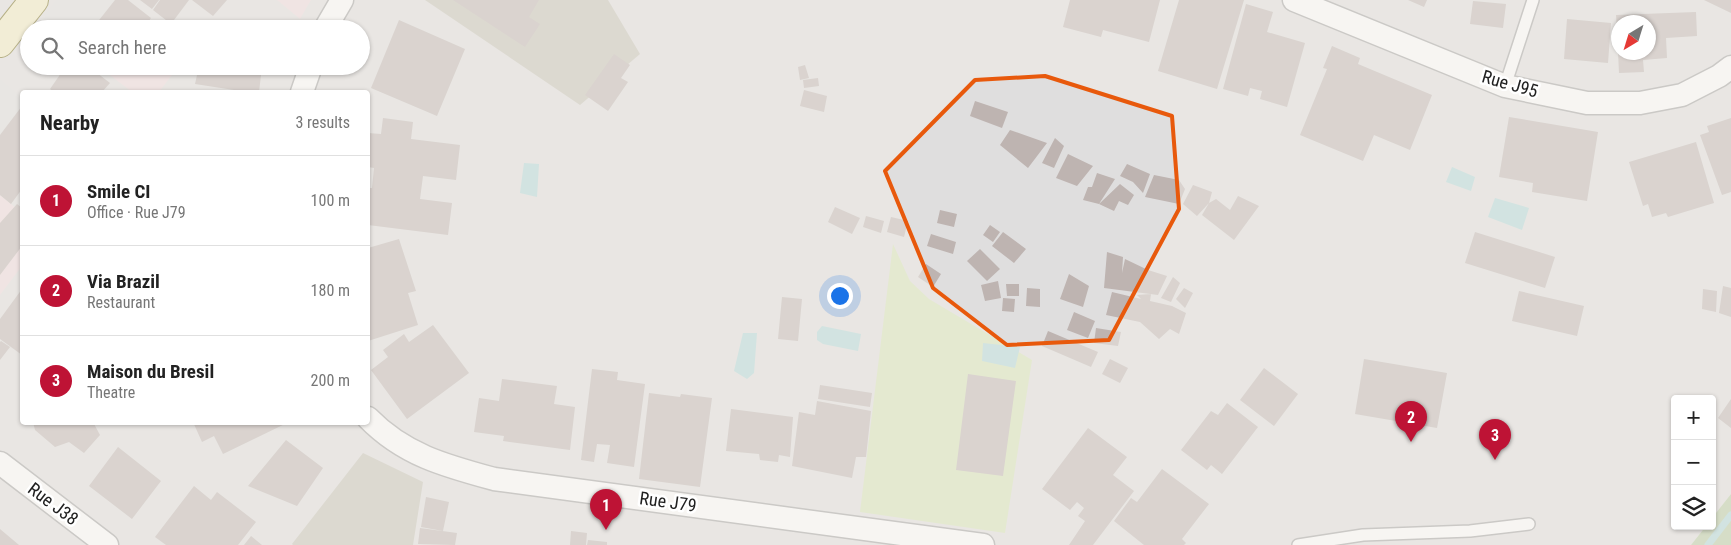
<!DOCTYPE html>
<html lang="en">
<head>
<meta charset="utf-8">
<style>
	body { margin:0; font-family:"Roboto Condensed",sans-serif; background:#f2f2f2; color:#222 }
	.controls { position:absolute; right:15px; bottom:15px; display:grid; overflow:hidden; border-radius:5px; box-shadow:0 1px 4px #0004 }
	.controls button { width:45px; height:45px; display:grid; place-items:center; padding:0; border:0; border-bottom:1px solid #e0e0e0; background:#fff; color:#222; font:25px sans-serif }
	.compass { position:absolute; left:1611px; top:15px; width:45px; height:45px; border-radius:50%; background:#fff; box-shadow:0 1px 4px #0004; rotate:218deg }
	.you { position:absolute; left:839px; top:295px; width:18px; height:18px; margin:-12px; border:4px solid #fff; border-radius:50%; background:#1a73e8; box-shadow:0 0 0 8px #1a73e833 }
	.badge { display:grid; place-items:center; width:32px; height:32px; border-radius:50%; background:#be1335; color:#fff; font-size:16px; font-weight:700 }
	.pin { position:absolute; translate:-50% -41px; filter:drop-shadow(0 1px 2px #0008) }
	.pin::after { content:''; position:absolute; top:26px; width:18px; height:15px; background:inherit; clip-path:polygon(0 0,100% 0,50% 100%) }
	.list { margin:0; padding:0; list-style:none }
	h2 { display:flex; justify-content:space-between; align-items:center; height:65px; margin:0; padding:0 20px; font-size:21px }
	h2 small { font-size:16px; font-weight:400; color:#767676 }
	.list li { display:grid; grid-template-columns:32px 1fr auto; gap:15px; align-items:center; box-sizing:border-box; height:90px; padding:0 20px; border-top:1px solid #e0e0e0 }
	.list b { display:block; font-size:19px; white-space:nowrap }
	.list p { margin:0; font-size:16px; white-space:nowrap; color:#767676 }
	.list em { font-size:16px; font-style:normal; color:#767676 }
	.icon { flex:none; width:28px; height:28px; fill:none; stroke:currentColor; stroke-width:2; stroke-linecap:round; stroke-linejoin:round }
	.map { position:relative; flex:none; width:1731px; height:545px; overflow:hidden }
	.search { position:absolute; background:#fff; box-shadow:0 1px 4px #0004; left:20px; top:20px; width:350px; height:55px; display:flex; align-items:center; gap:12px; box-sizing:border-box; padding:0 18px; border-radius:28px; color:#767676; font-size:19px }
	.panel { position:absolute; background:#fff; box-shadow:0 1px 4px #0004; left:20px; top:90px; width:350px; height:335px; border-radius:5px }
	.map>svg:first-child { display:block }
</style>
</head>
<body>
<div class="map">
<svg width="1731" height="545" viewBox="0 0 1731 545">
	<rect width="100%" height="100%" fill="#f0ece8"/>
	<path fill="#dfdede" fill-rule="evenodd" d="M0,0H1731V494L1712,518V399H1675V526H1706L1691,545H0ZM1618,22H1648V52H1618ZM29,29H361V66H29ZM22,92H368V422H22Z"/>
	<path fill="#efdadd" d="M277,0H311L300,19Z
		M98,66H179L159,92H132Z
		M0,195L22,213V266L0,295Z"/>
	<path fill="#c4c1b4" d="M425,0H608L640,54L580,105Z
		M363,453L423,482L413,545H293L292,544Z"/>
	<path fill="#d6e5b4" d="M893,244L910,281L929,299L1032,360L1005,533L860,512Z"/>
	<path fill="#b6cba1" d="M1731,494V545H1691L1706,526H1712V518Z"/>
	<path fill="#ddd" d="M57,0H115L92,29H50L40,21Z
		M0,80L22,98V106L0,135Z"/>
	<path fill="#add8d9" d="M524,163L539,164L537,197L520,193Z
		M1452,167L1475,177L1471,191L1446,182Z
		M1495,198L1529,208L1522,230L1488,217Z
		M822,326L861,334L858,351L823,344L817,340V332Z
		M743,333H757L754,373L747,379L734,371Z
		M983,343L1020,347L1015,368L982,361Z"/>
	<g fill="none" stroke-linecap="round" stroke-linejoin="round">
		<path stroke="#add8d9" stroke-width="7" d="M1708,545L1731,515"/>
	</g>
	<path fill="#beb4b1" d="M115,0H128L151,18L143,29H92Z
		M140,0H159L152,9Z
		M160,0H189L171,24L153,10Z
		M192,0H227L213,16Z
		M453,0H539L529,17L540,24L525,47Z
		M1070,0H1160L1149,42L1103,30L1101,37L1063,27Z
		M1179,0H1244L1217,89L1158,71Z
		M1408,0H1427L1424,7Z
		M1704,0H1731V13Z
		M1473,1L1506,4L1503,28L1470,24Z
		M1246,4L1273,12L1267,32L1305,43L1287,107L1260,99L1262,91L1250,88L1248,96L1223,89Z
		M1696,12L1697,36L1666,38L1667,58L1643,60L1644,72L1619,73L1618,52H1648V22H1618V30H1617L1616,15Z
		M1567,19L1611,23L1608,63L1564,59Z
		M399,20L465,49L437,116L371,88Z
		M1332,46L1360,58L1358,64L1432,95L1410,150L1374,135L1363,161L1300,135L1327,69L1323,68Z
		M614,54L630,65L621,78L628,82L608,111L585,95Z
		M805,65L809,78L800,80L798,67Z
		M66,66H88L110,83L102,92H54L50,89Z
		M199,66H266L261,75L259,92H247L195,84Z
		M818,78L819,86L804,88L803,80Z
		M804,90L827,96L824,112L800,106Z
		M975,101L1008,112L1002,128L970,116Z
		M22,106V189L11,204L0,195V135Z
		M1509,117L1598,132L1587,201L1532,192L1533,183L1499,177Z
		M383,118L413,122L411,139L460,145L456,180L423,176L420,199L452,203L448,235L368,225V188H372L374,168L368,167V133L381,134Z
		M1731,118V192L1722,195L1700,135L1709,132L1707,126Z
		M1010,130L1047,143L1028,168L1000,145Z
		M1055,138L1064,146L1054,168L1042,163Z
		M1696,142L1714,203L1668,217L1666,213L1652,217L1648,204L1643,206L1629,162Z
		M1068,154L1093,166L1077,186L1056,178Z
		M1127,164L1150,174L1143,193L1133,182L1120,176Z
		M1097,173L1115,179L1099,204L1120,184L1134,195L1128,205L1119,201L1114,211L1099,204L1083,200L1088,187H1092Z
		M1154,175L1179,180L1185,189L1179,204L1145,197Z
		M1193,185L1212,192L1209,203L1197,216L1183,204Z
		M1238,196L1259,206L1234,240L1202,215L1209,203L1216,199L1230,210Z
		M17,204L22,208V246L0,275V223Z
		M835,207L860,218L852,234L828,222Z
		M940,210L957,214L954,227L937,223Z
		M866,216L884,221L881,233L863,227Z
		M891,217L908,221L904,237L887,232Z
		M990,225L1000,232L993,242L983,235Z
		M1003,232L1026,249L1014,263L992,246Z
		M1475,232L1555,257L1545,288L1465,263Z
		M931,234L956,242L953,254L927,246Z
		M399,239L416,291L408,293L418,325L368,341V248Z
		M980,249L1000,269L987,281L967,261Z
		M1107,252L1123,257L1122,273L1125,259L1148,270L1167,276L1158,295L1104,288Z
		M926,264L941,274L933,287L918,277Z
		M1069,274L1089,286L1083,307L1060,299Z
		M1173,277L1180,283L1171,302L1161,298Z
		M998,281L1001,298L985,301L981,285Z
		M1006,284H1019V296H1007Z
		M1723,286L1731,288V317L1719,313Z
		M1027,288L1040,289V307L1026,306Z
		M1184,288L1193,293L1185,308L1176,299Z
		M22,289V355L0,339V319Z
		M1703,289L1717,291L1716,312L1702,309Z
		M1519,291L1584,306L1577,336L1512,321Z
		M1112,292L1141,299L1137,295L1151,294L1150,301L1172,306L1186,313L1179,334L1170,329L1159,339L1140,322L1106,315Z
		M782,297L802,299L798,341L778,339Z
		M1003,298L1015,299L1014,312L1002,311Z
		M1074,312L1095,321L1088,338L1067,330Z
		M433,325L469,373L407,419L371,370L388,357L383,350L404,334L409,342Z
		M1096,328L1121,332L1118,346L1094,343Z
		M1048,331L1098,352L1091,367L1042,346Z
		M1,341L10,347L0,360V342Z
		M1110,359L1128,368L1120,383L1102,374Z
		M1364,359L1447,373L1437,428L1355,414Z
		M1264,368L1298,394L1274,426L1240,400Z
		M592,369L618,372L617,380L645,384L634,467L607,463L610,445L597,444L594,462L581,460Z
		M968,374L1016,381L1003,476L956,470Z
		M502,379L557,386L554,404L575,407L570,450L503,441L504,436L474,432L479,398L499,401Z
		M820,385L872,393L870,407L818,399Z
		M649,393L680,397L681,394L712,398L700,487L639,479Z
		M1731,399V428L1718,418Z
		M817,401L871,411L866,457H856L852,478L792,466L799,412L815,415Z
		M1227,403L1258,427L1222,474L1211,465L1207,470L1181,450L1211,411L1218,415Z
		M731,409L793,417L790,457L779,455L778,462L760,460L759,454L726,451Z
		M33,422H93L100,435L84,453L69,442L55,447L35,430Z
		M193,422H289L223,454L214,436L202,442Z
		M1088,428L1127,457L1113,475L1134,491L1093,545H1069L1085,521L1078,516L1084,508L1077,502L1070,510L1042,489Z
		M286,440L323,468L297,506L248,486Z
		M118,447L161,481L132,519L89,486Z
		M1162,469L1209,504L1182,539L1186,543L1184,545H1144L1114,521L1131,498L1137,502Z
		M194,486L211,500L217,492L256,522L238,545H166L155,537Z
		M426,497L449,502L443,531L421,527Z
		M420,528L457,533L455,545L418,544Z
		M0,529L19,545H0Z
		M571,531L587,533L586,545H570Z
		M251,536L262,545H244Z
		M588,540L607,542V545H587Z"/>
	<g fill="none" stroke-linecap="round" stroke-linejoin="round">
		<defs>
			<path id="service" d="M1505,86L1533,0
				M1298,545L1363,535L1470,531L1529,524"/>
			<path id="minor" d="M1294,0L1505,86L1587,103H1640L1682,95L1719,76L1731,67
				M325,29L342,0
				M302,92L311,66
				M368,418C404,455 446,466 494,479L983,545
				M0,463L107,545"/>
			<path id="secondary" d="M0,43L34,0"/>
		</defs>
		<use href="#service" stroke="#9e9e9e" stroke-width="14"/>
		<use href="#minor" stroke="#9e9e9e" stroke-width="25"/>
		<use href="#secondary" stroke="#706710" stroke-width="30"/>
		<use href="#service" stroke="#fff" stroke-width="11"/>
		<use href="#minor" stroke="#fff" stroke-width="22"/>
		<use href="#secondary" stroke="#f4edc2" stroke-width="28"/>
	</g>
	<path d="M0 0H1731V545H0ZM1045,76L1172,116L1179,209L1109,340L1007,345L933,288L885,171L975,80Z" fill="#f0ece8" fill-opacity=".55" fill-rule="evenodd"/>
	<path fill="none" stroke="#e8590c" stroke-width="4" stroke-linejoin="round" d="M1045,76L1172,116L1179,209L1109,340L1007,345L933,288L885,171L975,80Z"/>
	<g text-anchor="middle" stroke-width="5" stroke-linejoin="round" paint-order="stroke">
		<g font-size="18" fill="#212121" stroke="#fff">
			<text transform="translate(1510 84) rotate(16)" y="6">Rue J95</text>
			<text transform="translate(668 502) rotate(8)" y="6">Rue J79</text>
			<text transform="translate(53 504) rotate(37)" y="6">Rue J38</text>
		</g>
	</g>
</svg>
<div class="controls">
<button>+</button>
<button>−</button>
<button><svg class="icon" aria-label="layers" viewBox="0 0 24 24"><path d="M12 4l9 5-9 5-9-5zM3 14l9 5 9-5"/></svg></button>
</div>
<svg class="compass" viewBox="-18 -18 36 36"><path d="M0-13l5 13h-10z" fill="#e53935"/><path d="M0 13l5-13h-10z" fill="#767676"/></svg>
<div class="you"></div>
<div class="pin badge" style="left:606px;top:530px">1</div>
<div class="pin badge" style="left:1411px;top:442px">2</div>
<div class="pin badge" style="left:1495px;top:460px">3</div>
<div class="search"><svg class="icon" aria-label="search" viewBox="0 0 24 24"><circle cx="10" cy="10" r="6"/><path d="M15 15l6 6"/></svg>Search here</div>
<section class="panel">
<h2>Nearby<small>3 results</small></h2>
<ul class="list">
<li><span class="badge">1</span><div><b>Smile CI</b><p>Office · Rue J79</p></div><em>100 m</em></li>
<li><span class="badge">2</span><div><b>Via Brazil</b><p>Restaurant</p></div><em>180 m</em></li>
<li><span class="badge">3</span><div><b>Maison du Bresil</b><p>Theatre</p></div><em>200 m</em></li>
</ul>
</section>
</div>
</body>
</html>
